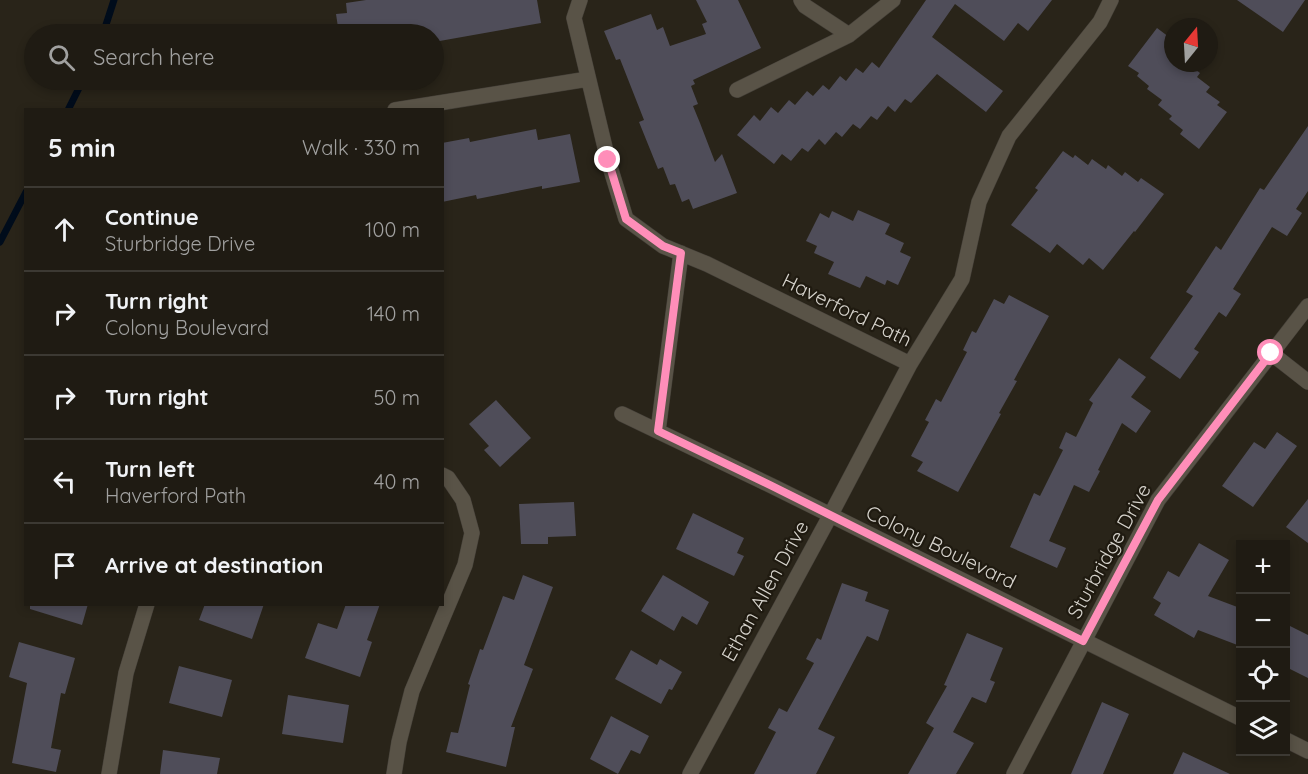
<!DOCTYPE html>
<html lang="en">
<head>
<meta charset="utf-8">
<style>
	body { margin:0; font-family:Quicksand,sans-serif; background:#27241c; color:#f1f3f6 }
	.controls { position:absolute; right:18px; bottom:18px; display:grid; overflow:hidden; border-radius:0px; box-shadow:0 3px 9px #0003 }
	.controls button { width:54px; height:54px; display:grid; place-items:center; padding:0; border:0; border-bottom:2px solid #3c3933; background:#1f1b13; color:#f1f3f6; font:30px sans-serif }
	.compass { position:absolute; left:1164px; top:18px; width:54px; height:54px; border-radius:50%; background:#1f1b13; box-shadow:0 3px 9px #0003; rotate:18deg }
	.stop { position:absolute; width:18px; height:18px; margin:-14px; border:4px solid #ff8eb9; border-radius:50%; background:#fff }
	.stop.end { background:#ff8eb9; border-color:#fff; box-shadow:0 2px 6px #0008 }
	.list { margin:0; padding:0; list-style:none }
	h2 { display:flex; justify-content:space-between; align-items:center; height:78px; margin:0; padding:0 24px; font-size:26px }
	h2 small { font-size:20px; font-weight:400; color:#a1a1a0 }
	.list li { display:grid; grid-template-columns:39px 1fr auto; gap:18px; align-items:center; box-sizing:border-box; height:84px; padding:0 24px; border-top:2px solid #3c3933 }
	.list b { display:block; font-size:22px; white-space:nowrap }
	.list p { margin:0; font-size:20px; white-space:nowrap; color:#a1a1a0 }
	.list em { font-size:20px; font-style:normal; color:#a1a1a0 }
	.icon { flex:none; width:33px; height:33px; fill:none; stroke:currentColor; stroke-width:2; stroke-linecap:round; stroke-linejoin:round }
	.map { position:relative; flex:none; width:1308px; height:774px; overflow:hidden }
	.search { position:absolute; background:#1f1b13; box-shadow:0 3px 9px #0003; left:24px; top:24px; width:420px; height:66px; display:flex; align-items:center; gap:15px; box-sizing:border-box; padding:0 21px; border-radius:33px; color:#a1a1a0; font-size:22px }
	.panel { position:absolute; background:#1f1b13; box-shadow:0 3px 9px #0003; left:24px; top:108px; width:420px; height:498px; border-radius:0px }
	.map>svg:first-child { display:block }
</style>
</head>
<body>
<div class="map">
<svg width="1308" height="774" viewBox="0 0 1308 774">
	<rect width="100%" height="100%" fill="#292419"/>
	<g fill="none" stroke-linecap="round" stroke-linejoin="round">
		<path stroke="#000c1b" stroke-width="7" d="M103,34L114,0
			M68,110L83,80
			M0,242L26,192"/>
	</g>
	<path fill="#4f4d59" d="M366,0H537L541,23L434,42V34H339L336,14L347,13L346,3Z
		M696,0H738L761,48L693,80L695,84L691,86L698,104L693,106L700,123L715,162L722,154L737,193L693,209L689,199L682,202L675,184L670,185L663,167L658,169L639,122L644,120L620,59L616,60L604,31L651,14L657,30L663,27L670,46L706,34L702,24L707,22Z
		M926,0H1052L1028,31L1018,23L1004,41L955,4L932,37L1003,91L986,112L937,74L911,103L905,99L895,112L888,106L877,120L871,116L860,129L853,124L842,137L836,132L825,145L819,139L808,152L802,148L791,161L782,154L774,164L737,135L754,115L760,121L771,107L778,113L789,100L795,105L807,91L813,96L823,85L829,90L840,76L846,81L856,68L863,73L872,62L879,68Z
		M1237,0H1305L1283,32Z
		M1157,28L1173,40V63H1187L1200,73L1197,77L1210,87L1206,92L1220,102L1217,105L1227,112L1199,149L1180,134L1183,130L1169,119L1172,116L1158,105L1162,100L1147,89L1149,86L1137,76L1139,73L1128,66Z
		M1308,126V191L1296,209L1302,213L1287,236L1272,227L1233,289L1241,294L1226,317L1219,312L1194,349L1199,352L1180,379L1150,358L1193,296L1186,292L1216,246L1221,250L1260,188L1264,190Z
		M536,129L538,140L570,134L580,182L542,189V186L477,199L476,195L442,202V143L469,138L470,142Z
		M1063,151L1073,158L1075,155L1088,165L1092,159L1106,169L1108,165L1122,176L1125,172L1138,182L1141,178L1164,194L1135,232L1134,231L1103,270L1089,258L1083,265L1057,244L1050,253L1011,225L1038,190L1035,188Z
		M858,210L890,224L885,234L904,243L900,252L911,257L898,285L887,280L885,285L866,276L860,288L828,274L834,262L814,253L817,246L806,241L820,213L829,218L832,211L853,221Z
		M1009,295L1049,316L1014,380L1017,381L999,413L1001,414L958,492L917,471L923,462L911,456L929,422L925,420L936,399L941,402L967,352L963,350L972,331L976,333L994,299L1004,304Z
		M1119,358L1146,377L1131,397L1151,411L1136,433L1122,423L1098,470L1100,471L1089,492L1074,485L1049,541L1066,548L1057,568L1010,547L1034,493L1040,496L1063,450L1059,448L1066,432L1076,437L1093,403L1089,400Z
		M496,400L531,438L500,467L484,450L489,446L469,424Z
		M1277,432L1297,446L1253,507L1222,486L1254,442L1265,449Z
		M1308,499V543L1286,527Z
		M574,502L576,536L548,537V544H521L519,504Z
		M693,513L744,538L737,553L744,556L734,576L676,549Z
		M1199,543L1229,560L1208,596L1240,608V646L1198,630L1194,638L1154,615L1161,603L1153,598L1168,571L1179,577Z
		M523,575L553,587L524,665L533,669L511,727H515L506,767L446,752L451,732L458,733L470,685L468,684L480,649L483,650L503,596L514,600Z
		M663,575L709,602L697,625L682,616L674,631L641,611Z
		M842,583L868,592L865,601L889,610L878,641L867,636L818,729L835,737L816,774H754L776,732L768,728L779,708L787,712L814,663L806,659L817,638L821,640Z
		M30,604H88L82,625L30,609Z
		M205,604H264L252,639L199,620Z
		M346,604H380L367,640L372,642L360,677L305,658L318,623L337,629Z
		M1286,624L1308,635V678L1286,667Z
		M967,633L1003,648L990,680L995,682L986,703L972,697L953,732L974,743L956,774H908L934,728L926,723L947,686L944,685Z
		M19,642L75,658L65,694L61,693L51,748L61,750L56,772L12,763L27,683L9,677Z
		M631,650L657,665L660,659L682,672L672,690L669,689L661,704L615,679Z
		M179,666L232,680L222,717L169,703Z
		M288,695L349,705L343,743L282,734Z
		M1102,702L1129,714L1103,774H1071Z
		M611,716L649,736L640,754L631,750L618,774L590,759Z
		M163,750L220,758L217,774H160Z
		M1183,752L1230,774H1173Z"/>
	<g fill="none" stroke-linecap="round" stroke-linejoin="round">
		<defs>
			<path id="street" d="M580,0L574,18L608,160L626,219L663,246L707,264L910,364
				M801,0L805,6L849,35
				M737,90L849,35L893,0
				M395,110L588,79
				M1271,353L1308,382
				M622,414L772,486L1240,718
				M658,431L681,253
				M1286,740L1308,751
				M109,774L126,673L147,604
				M394,774L399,742L412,691L465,565L472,533L463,500L448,478L442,475
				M690,774L830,516L910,364L962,279L979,202L1009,136L1100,22L1111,0
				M1014,774L1158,500L1308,306"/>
		</defs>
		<use href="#street" stroke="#454039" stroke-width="16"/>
		<use href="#street" stroke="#595347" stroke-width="15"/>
	</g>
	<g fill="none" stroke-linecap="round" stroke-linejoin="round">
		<path stroke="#ff8eb9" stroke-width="8" d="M608,160L626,219L663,246L681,253L658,431L772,486L1083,641L1158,500L1271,353"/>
	</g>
	<g text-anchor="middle" stroke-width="4.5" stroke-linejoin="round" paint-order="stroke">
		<g font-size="20" fill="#d6d3cc" stroke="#1f1a10">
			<text transform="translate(847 310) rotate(26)" y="7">Haverford Path</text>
			<text transform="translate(941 547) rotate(26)" y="7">Colony Boulevard</text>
			<text transform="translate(1109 551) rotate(-61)" y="7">Sturbridge Drive</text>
			<text transform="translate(765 591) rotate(-61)" y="7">Ethan Allen Drive</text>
		</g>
	</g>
</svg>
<div class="controls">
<button>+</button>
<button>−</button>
<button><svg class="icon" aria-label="locate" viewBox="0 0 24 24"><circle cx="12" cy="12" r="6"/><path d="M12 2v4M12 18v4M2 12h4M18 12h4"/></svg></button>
<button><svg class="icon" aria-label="layers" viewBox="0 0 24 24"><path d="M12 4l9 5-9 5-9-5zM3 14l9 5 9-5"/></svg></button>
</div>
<svg class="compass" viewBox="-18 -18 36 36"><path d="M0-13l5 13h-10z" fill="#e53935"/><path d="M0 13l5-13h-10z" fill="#a1a1a0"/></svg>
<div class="stop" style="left:1271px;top:353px"></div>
<div class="stop end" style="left:608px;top:160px"></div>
<div class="search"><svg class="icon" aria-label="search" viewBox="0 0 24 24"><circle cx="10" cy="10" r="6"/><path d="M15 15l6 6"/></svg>Search here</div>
<section class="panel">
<h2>5 min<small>Walk · 330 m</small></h2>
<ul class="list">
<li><svg class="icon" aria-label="ahead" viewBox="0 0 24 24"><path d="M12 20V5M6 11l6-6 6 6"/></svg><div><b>Continue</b><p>Sturbridge Drive</p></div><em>100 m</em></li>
<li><svg class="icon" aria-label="right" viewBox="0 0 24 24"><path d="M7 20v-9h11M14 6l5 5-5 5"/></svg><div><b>Turn right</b><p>Colony Boulevard</p></div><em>140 m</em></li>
<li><svg class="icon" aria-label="right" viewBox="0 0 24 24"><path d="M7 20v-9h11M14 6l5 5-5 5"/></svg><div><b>Turn right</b></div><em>50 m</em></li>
<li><svg class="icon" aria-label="left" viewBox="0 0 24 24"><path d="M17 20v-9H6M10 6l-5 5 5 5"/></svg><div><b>Turn left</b><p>Haverford Path</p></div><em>40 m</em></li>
<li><svg class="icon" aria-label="arrive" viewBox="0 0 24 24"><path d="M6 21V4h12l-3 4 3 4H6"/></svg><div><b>Arrive at destination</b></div></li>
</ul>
</section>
</div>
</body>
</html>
